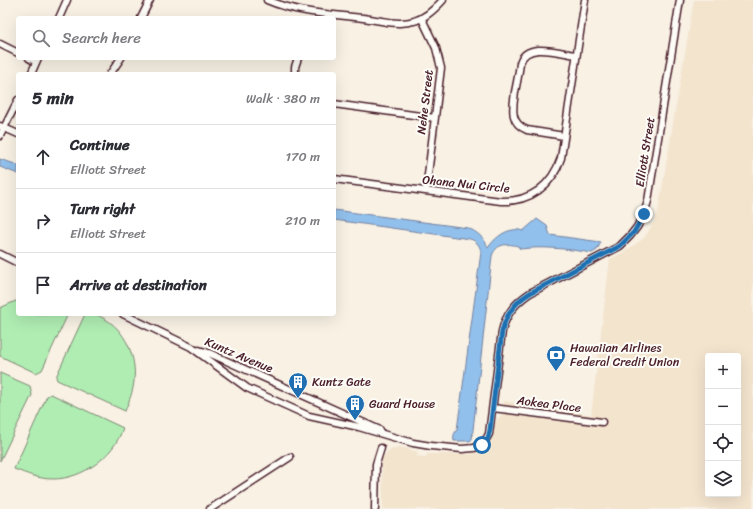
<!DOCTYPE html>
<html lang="en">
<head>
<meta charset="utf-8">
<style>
	body { margin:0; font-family:Sriracha,sans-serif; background:#f2f2f3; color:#2b2b33 }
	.controls { position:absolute; right:12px; bottom:12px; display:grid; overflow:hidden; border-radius:4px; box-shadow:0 4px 16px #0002 }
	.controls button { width:36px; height:36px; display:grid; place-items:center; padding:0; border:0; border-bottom:1px solid #e1e1e2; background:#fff; color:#2b2b33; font:20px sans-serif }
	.stop { position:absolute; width:12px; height:12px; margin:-9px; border:3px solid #1f6fb2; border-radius:50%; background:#fff }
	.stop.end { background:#1f6fb2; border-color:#fff; box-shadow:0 1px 4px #0008 }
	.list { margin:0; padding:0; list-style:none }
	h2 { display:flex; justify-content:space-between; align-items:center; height:52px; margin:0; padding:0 16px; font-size:17px }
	h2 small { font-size:13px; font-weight:400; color:#7c7c81 }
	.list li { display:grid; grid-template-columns:26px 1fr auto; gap:12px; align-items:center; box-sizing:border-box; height:64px; padding:0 16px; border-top:1px solid #e1e1e2 }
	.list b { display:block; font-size:15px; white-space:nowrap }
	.list p { margin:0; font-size:13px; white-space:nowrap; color:#7c7c81 }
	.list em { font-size:13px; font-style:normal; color:#7c7c81 }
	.icon { flex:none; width:22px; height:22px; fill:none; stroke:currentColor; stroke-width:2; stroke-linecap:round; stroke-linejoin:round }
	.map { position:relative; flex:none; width:753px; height:509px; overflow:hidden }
	.search { position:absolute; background:#fff; box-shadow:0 4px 16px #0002; left:16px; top:16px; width:320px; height:44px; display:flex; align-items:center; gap:10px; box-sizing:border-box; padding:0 14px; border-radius:4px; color:#7c7c81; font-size:15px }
	.panel { position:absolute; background:#fff; box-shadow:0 4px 16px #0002; left:16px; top:72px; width:320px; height:244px; border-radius:4px }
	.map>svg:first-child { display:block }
</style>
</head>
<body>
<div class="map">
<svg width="753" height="509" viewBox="0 0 753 509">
	<rect width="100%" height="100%" fill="#f8f1e4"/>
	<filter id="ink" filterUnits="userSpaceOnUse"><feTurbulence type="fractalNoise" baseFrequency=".025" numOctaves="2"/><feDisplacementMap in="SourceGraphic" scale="8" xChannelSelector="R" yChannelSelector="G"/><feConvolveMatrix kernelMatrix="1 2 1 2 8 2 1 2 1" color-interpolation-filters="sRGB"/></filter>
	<g filter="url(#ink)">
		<path fill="#f3e4ce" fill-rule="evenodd" d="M694,0H753V509H383L382,459L385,455L391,449L399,447L405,448L418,452L417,456L424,457H426L427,454H470L478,451L488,446L491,441L493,437L495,422L498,418L502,415L504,401L591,415L610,259L624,252L644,238L654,222L658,212ZM708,356H738V494H708Z"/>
		<path fill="#afedb3" stroke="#7c866f" d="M18,300V314H68L42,370L36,373L0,356V308Z
			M85,314C88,314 92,313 95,314C98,315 101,317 103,318C125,329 137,357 134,381C133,392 129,401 125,411L57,380L56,377Z
			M0,373L30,386L32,395L0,461Z
			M51,394L123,428C114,456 83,479 53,479C39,479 27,474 14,469L47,396Z"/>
		<path fill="#91c0ec" stroke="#75809f" d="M0,159L18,165V174L0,167Z
			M334,210L468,228C477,232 485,238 488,248C493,240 503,231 513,230C516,229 520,230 523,231L537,219L547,226L550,235L601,242L597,250L592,253C568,249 544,246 520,249L518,246C506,243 496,244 492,256L472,439L470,441H454C453,436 454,433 457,430L481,252C480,246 477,241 470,239L334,220Z"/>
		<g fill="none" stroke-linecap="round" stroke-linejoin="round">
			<defs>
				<path id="minor" d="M267,0C297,13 330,14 363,18C379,20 398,26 414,21C426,18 435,9 443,0
					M59,18L67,0
					M141,18L150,0
					M422,19L436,48L441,68L426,191
					M0,44L18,53
					M29,58L36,62
					M31,74L38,58
					M110,74L121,58
					M295,74V67L298,58
					M334,104L435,118
					M0,126L18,134
					M0,136L18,100
					M564,136L527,130C509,123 513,107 515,92C517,82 519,73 520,63C526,41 560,53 576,55
					M334,179L501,201C530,202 552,186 561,158L585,0
					M0,254L18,263
					M123,314L191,347L247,388L309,416L359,427L413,443L431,446L462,449L474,448L482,445L485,441L489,434L502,331C506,314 515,303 530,293L620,246L630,236L637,227L644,214L648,201L680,0
					M199,350L209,353L380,430
					M493,408L602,422
					M210,509L290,457
					M375,509L376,464L381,448"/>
			</defs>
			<use href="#minor" stroke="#4a1f2b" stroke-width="9"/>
			<use href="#minor" stroke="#fdfcf7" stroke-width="6"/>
		</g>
	</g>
	<g fill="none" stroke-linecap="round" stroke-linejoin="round" filter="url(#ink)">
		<path stroke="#1f6fb2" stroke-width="5" d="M482,445L488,438L490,430L502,331C506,314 515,302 530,293L620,246L634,232L644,214"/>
	</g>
	<defs>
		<symbol id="bank-pin" viewBox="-11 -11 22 30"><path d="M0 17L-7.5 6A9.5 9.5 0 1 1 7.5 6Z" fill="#1f6fb2" stroke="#fdfcf7"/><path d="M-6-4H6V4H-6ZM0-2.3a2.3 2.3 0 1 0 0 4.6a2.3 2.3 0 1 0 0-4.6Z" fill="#fff"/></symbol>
		<symbol id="building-pin" viewBox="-11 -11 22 30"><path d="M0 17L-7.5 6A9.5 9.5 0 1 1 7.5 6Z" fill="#1f6fb2" stroke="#fdfcf7"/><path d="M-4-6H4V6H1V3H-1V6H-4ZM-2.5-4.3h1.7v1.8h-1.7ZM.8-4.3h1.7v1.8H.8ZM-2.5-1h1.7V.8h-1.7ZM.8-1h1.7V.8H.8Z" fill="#fff"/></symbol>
	</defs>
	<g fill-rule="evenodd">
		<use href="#bank-pin" x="545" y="344" width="22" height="30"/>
		<use href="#building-pin" x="287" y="371" width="22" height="30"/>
		<use href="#building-pin" x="344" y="393" width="22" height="30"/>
	</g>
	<g text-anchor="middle" stroke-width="4" stroke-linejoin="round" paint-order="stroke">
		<g font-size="12" fill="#4a1f2b" stroke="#fdfcf7">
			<text transform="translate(425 102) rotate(-83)" y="4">Nehe Street</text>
			<text transform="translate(645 152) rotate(-81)" y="4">Elliott Street</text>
			<text transform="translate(466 184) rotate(6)" y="4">Ohana Nui Circle</text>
			<text transform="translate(239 355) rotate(23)" y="4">Kuntz Avenue</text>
			<text transform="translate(549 404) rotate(7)" y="4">Aokea Place</text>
		</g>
		<g font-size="12" fill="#4a1f2b" stroke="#fdfcf7" text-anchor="start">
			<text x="570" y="352">Hawaiian Airlines<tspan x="570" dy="14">Federal Credit Union</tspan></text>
			<text x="312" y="386">Kuntz Gate</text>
			<text x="369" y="408">Guard House</text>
		</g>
	</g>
</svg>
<div class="controls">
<button>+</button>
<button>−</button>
<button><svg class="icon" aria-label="locate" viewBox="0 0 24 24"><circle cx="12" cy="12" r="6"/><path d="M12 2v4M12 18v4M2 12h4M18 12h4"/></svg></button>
<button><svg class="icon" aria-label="layers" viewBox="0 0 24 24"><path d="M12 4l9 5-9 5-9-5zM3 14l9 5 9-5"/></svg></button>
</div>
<div class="stop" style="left:482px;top:445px"></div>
<div class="stop end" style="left:644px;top:214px"></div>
<div class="search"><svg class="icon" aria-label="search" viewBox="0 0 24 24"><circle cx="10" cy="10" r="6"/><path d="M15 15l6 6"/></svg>Search here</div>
<section class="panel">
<h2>5 min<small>Walk · 380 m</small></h2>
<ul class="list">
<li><svg class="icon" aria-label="ahead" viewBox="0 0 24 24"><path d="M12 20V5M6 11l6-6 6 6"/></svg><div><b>Continue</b><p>Elliott Street</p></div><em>170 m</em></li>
<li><svg class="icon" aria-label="right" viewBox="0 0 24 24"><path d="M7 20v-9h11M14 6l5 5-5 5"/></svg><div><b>Turn right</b><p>Elliott Street</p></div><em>210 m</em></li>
<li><svg class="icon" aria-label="arrive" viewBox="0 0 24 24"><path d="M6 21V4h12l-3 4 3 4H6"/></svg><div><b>Arrive at destination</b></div></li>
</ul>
</section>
</div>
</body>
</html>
